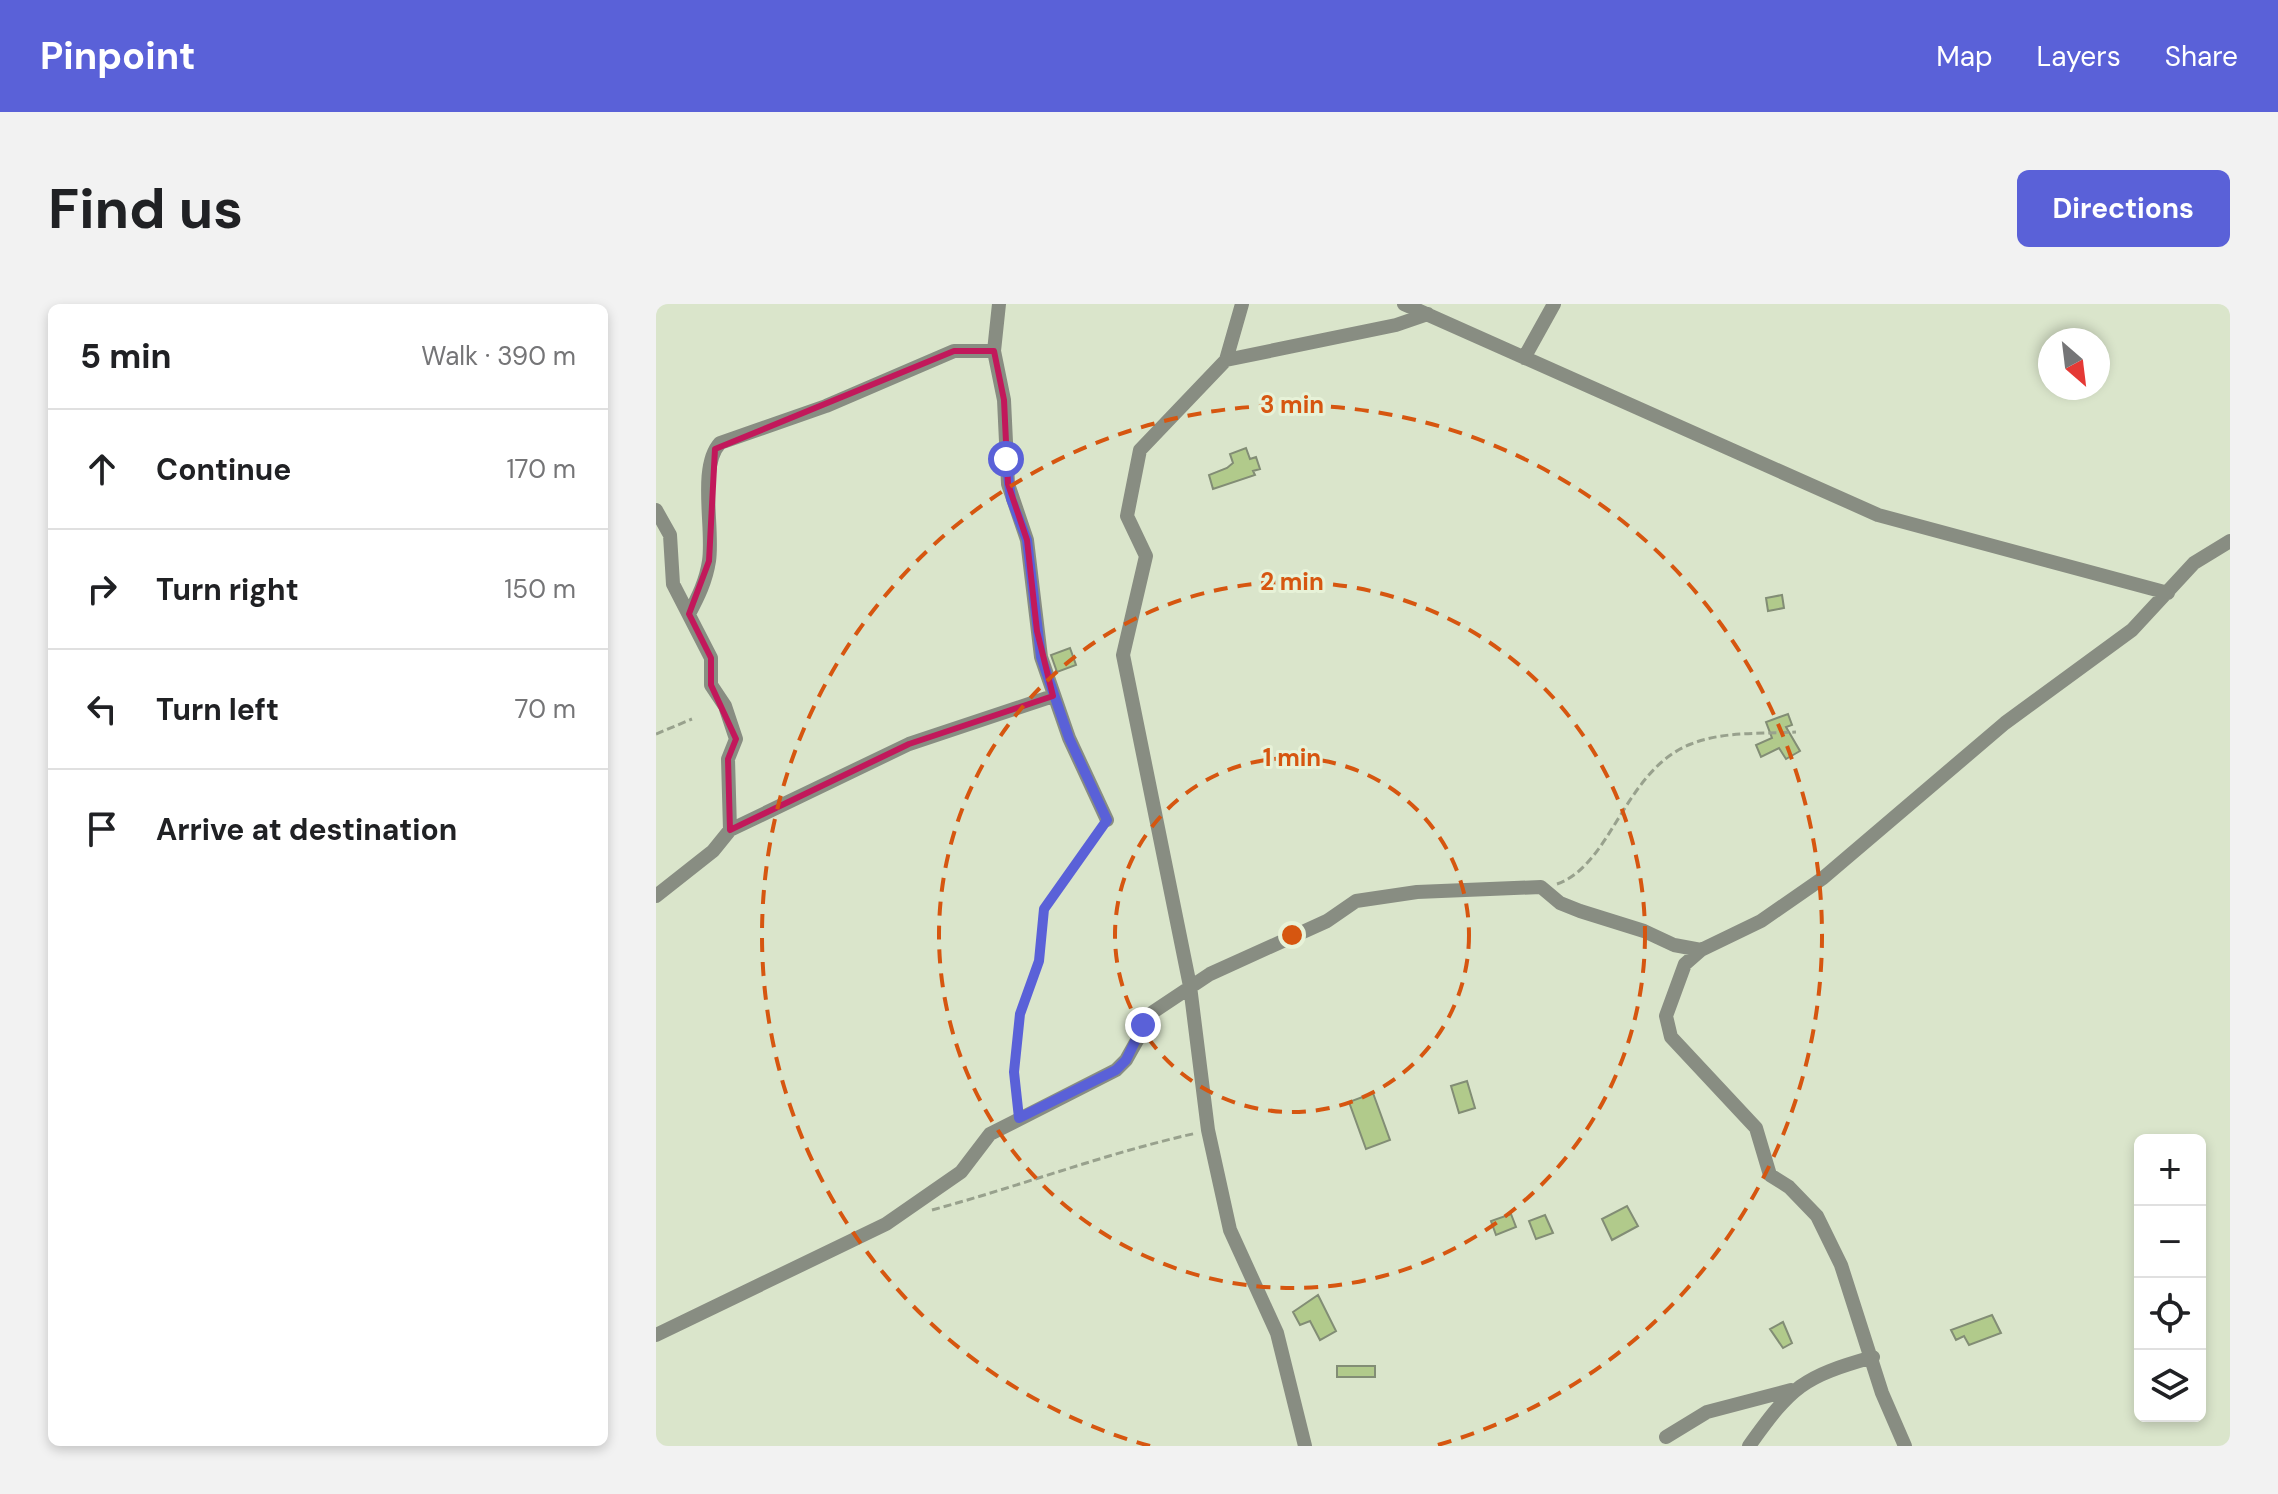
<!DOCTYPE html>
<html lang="en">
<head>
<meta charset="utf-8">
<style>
	body { margin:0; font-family:"DM Sans",sans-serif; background:#f2f2f2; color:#202124 }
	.controls { position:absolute; right:24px; bottom:24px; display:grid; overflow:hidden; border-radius:12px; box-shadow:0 4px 12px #0003 }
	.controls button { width:72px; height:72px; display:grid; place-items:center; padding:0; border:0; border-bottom:2px solid #e0e0e0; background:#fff; color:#202124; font:40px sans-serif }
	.compass { position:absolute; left:1382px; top:24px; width:72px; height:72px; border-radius:50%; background:#fff; box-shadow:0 4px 12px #0003; rotate:152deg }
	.stop { position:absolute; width:24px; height:24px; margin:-18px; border:6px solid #5a61d8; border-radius:50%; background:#fff }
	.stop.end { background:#5a61d8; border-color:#fff; box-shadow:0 2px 8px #0008 }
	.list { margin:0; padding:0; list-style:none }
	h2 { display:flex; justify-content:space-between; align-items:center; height:104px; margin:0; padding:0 32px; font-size:34px }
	h2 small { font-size:26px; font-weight:400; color:#757577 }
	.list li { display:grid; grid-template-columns:52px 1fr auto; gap:24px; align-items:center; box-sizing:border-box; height:120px; padding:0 32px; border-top:2px solid #e0e0e0 }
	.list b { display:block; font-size:30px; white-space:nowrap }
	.list em { font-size:26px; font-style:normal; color:#757577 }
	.icon { flex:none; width:44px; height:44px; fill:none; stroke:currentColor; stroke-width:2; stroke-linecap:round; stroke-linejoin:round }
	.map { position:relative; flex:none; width:1574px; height:1142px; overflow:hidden; border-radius:12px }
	header { display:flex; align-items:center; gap:48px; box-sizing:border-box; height:112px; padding:0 40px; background:#5a61d8; color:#fff }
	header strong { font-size:38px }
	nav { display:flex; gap:44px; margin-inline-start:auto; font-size:28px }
	.intro { display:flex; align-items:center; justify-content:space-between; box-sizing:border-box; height:192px; padding:0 48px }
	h1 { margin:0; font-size:56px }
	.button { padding:20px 36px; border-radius:12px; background:#5a61d8; color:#fff; font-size:28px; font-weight:700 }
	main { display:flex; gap:48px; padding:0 48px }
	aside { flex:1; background:#fff; border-radius:12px; box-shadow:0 4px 12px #0003 }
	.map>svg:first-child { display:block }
</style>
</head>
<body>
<header>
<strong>Pinpoint</strong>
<nav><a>Map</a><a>Layers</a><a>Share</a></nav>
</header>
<div class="intro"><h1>Find us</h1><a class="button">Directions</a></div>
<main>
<aside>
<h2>5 min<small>Walk · 390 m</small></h2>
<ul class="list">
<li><svg class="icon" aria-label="ahead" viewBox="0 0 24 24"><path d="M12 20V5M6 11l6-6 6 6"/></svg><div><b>Continue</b></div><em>170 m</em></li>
<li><svg class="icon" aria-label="right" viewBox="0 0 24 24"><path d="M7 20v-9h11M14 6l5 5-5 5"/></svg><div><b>Turn right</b></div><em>150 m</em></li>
<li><svg class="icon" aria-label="left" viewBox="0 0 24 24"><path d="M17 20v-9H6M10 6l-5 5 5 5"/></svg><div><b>Turn left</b></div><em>70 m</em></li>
<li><svg class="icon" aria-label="arrive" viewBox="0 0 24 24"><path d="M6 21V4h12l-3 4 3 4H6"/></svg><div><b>Arrive at destination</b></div></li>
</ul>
</aside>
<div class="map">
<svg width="1574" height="1142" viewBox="0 0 1574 1142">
	<rect width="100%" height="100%" fill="#dae5cb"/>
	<path fill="#b1ca8b" stroke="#828d75" stroke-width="2" d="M590,144L594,155L600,153L604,165L597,167L599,171L557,185L553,171L571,164L577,159L574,150Z
		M1126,291L1128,304L1112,307L1110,294Z
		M414,344L420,361L401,368L395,351Z
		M1132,410L1136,421L1130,423L1144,447L1130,455L1123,444L1105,453L1100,441L1116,434L1110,418Z
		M811,777L819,804L803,809L795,782Z
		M717,789L734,836L710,845L693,798Z
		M971,902L982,922L956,936L946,915Z
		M855,910L860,923L840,931L835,917Z
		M889,911L897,929L880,935L873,917Z
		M662,991L680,1027L664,1036L654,1017L644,1021L637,1008Z
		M1336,1011L1345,1029L1313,1041L1308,1032L1300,1036L1295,1026Z
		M1127,1018L1136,1039L1127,1044L1114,1025Z
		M681,1062H719V1073H681Z"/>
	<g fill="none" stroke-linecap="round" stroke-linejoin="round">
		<path stroke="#98a18d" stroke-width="3" stroke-dasharray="8 4" stroke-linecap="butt" d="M0,430L36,415
			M901,580C956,561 968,466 1035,440C1067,427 1106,430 1140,428
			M361,799L358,768L364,710L383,657L388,605L444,526
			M276,906C365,882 450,849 541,829"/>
		<path stroke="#888d82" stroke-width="14" d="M343,0L338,47L348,96L352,180L371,236L385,353L413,434L451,516
			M586,0L570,56L484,146L471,212L490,252L467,351L534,682L552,826L574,926L621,1029L649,1142
			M748,0L1222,211L1512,289
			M868,54L898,0
			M570,56L740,21L772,10
			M0,206L14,231L17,280L55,354V381L69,402L80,435L72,455L74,526
			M33,310C42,293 50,277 53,257C58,225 42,163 64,139L170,102L298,47H338
			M0,592L57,547L74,526L253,440L397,392
			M0,1031L230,920L305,868L334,830L460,766L470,756L497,708L554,670L671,617L700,597L761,588L885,583L904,599L924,607L988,627L1018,641L1045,646
			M1010,1133L1051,1108L1135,1086
			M1093,1142C1136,1082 1146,1073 1217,1053
			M1249,1142L1226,1089L1185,961L1161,912L1133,883L1114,871L1100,824L1015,733L1010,712L1029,660L1045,646L1105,617L1167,574L1349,419L1476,326L1538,259L1574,237"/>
	</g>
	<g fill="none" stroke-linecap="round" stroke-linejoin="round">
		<path stroke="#5a61d8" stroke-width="10" d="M350,155L355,195L371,236L385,353L413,434L451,516L388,605L383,657L364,710L358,768L363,814L460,766L470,756L487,721"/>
	</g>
	<path fill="none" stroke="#c2185b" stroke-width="6" stroke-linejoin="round" d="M298,47H338L348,96L352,180L371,236L381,327L397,392L253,440L74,526L72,455L80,435L55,381V354L33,310L53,257L59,145Z"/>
	<g fill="none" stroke="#d65610" stroke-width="4" stroke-dasharray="14 10">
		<circle cx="636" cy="631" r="177"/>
		<circle cx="636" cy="631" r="353"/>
		<path d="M494 1142A530 530 0 1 1 778 1142"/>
	</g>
	<circle cx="636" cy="631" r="12" fill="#d65610" stroke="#e7f2d8" stroke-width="4"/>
	<g font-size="24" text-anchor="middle" font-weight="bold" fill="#d65610" stroke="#e7f2d8" stroke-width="6" stroke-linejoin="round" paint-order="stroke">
		<text x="636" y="109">3 min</text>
		<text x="636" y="286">2 min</text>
		<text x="636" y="462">1 min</text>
	</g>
</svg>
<div class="controls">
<button>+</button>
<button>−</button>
<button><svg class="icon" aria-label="locate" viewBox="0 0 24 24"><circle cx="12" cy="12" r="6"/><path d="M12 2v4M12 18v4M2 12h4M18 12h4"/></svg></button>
<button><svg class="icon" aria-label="layers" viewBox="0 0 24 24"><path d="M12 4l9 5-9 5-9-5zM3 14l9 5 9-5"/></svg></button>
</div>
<svg class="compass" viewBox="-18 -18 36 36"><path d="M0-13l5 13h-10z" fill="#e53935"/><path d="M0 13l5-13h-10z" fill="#757577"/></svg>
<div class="stop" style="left:350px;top:155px"></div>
<div class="stop end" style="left:487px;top:721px"></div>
</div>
</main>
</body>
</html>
